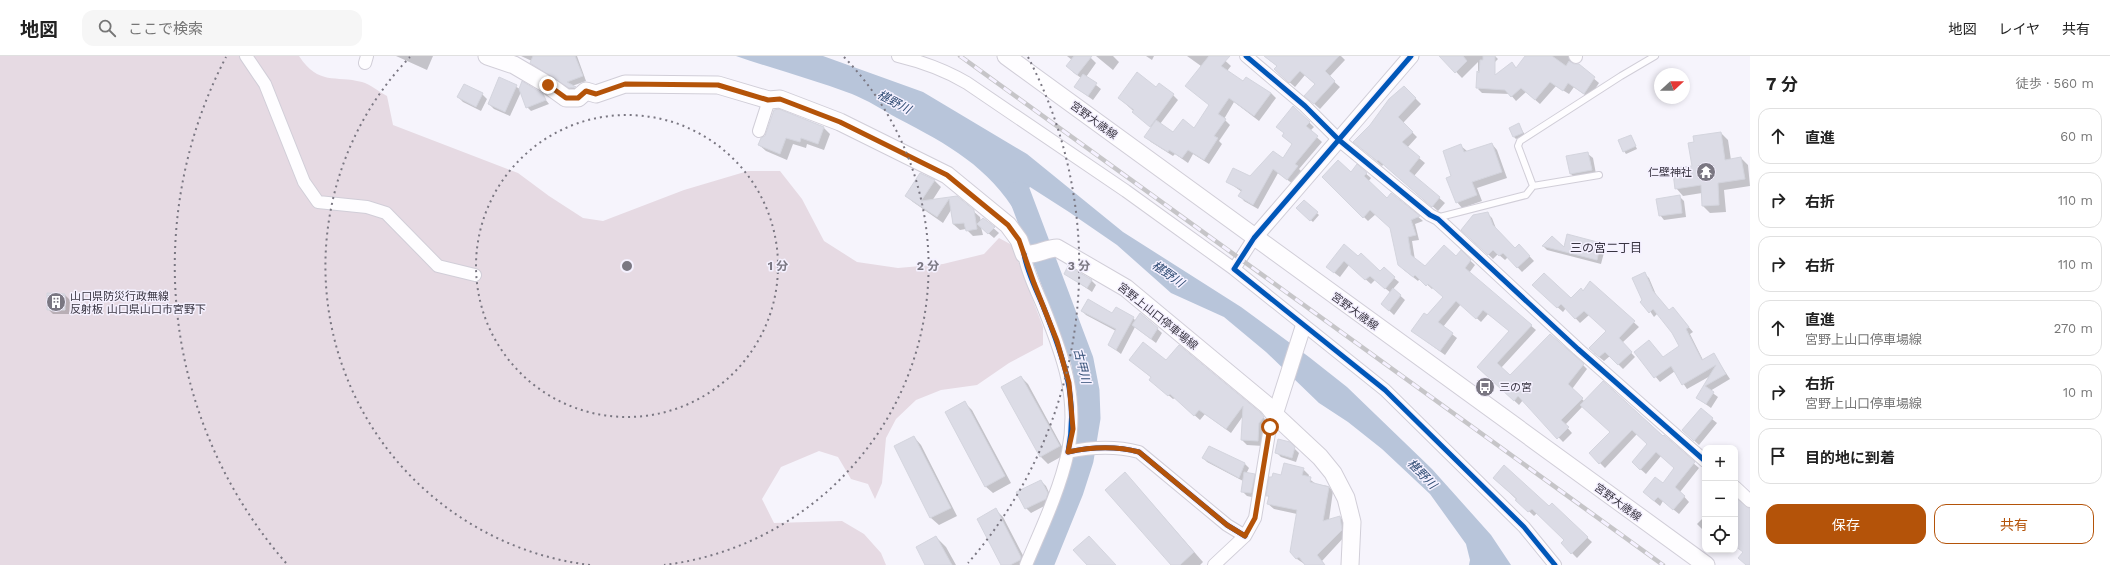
<!DOCTYPE html>
<html lang="ja">
<head>
<meta charset="utf-8">
<style>
	body { margin:0; font-family:"Work Sans","Noto Sans JP",sans-serif; background:#f6f6f6; color:#222 }
	.controls { position:absolute; right:12px; bottom:12px; display:grid; overflow:hidden; border-radius:8px; box-shadow:0 2px 6px #0003 }
	.controls button { width:36px; height:36px; display:grid; place-items:center; padding:0; border:0; border-bottom:1px solid #e0e0e0; background:#fff; color:#222; font:20px sans-serif }
	.compass { position:absolute; left:1654px; top:12px; width:36px; height:36px; border-radius:50%; background:#fff; box-shadow:0 2px 6px #0003; rotate:69deg }
	.stop { position:absolute; width:12px; height:12px; margin:-9px; border:3px solid #b45309; border-radius:50%; background:#fff }
	.stop.end { background:#b45309; border-color:#fff; box-shadow:0 1px 4px #0008 }
	.list { margin:0; padding:0; list-style:none }
	h2 { display:flex; justify-content:space-between; align-items:center; height:52px; margin:0; padding:0 16px; font-size:17px }
	h2 small { font-size:13px; font-weight:400; color:#767676 }
	.list li { display:grid; grid-template-columns:26px 1fr auto; gap:12px; align-items:center; box-sizing:border-box; height:56px; margin:0 8px 8px; padding:0 8px; border:1px solid #e0e0e0; border-radius:12px }
	.list b { display:block; font-size:15px; white-space:nowrap }
	.list p { margin:0; font-size:13px; white-space:nowrap; color:#767676 }
	.list em { font-size:13px; font-style:normal; color:#767676 }
	.actions { display:flex; gap:8px; padding:12px 16px }
	.actions a { flex:1; padding:9px 0; border:1px solid #b45309; border-radius:12px; text-align:center; font-size:14px; color:#b45309 }
	.actions .main { background:#b45309; color:#fff }
	.icon { flex:none; width:22px; height:22px; fill:none; stroke:currentColor; stroke-width:2; stroke-linecap:round; stroke-linejoin:round }
	.map { position:relative; flex:none; width:1750px; height:509px; overflow:hidden }
	header { display:flex; align-items:center; gap:24px; box-sizing:border-box; height:56px; padding:0 20px; background:#fff; border-bottom:1px solid #e0e0e0 }
	header strong { font-size:19px }
	nav { display:flex; gap:22px; margin-inline-start:auto; font-size:14px }
	.search { width:280px; height:36px; background:#f6f6f6; display:flex; align-items:center; gap:10px; box-sizing:border-box; padding:0 14px; border-radius:12px; color:#767676; font-size:15px }
	main { display:flex }
	aside { flex:1; background:#fff }
	.map>svg:first-child { display:block }
</style>
</head>
<body>
<header>
<strong>地図</strong>
<div class="search"><svg class="icon" aria-label="search" viewBox="0 0 24 24"><circle cx="10" cy="10" r="6"/><path d="M15 15l6 6"/></svg>ここで検索</div>
<nav><a>地図</a><a>レイヤ</a><a>共有</a></nav>
</header>
<main>
<div class="map">
<svg width="1750" height="509" viewBox="0 0 1750 509">
	<rect width="100%" height="100%" fill="#f6f4fc"/>
	<path fill="#e6dae3" d="M0,0H299C319,30 335,19 362,26C370,28 379,36 387,40L393,69L518,117L549,140L583,162L603,165L684,134L748,115H780L802,143L824,185L857,206L898,212L943,208L984,198L999,182L1012,189L1043,271V289L1009,307L977,329L941,334L916,344L896,363L886,382L882,427L875,443L868,428L851,423L838,401L819,395L781,411L762,443L774,467L842,465L864,478L881,497L886,509H0Z"/>
	<path fill="#b8c5da" d="M736,0H823L923,36L1027,98L1123,176L1241,251L1309,301L1347,331L1432,413L1491,479L1511,509H1469L1470,504L1466,488L1430,438L1382,393L1348,366L1319,347L1266,296L1224,261L1171,237L1117,189L1069,156L1030,131L1023,139L1031,161L1027,176C996,115 955,92 897,62C883,54 867,44 852,38C814,24 774,13 736,0Z"/>
	<path fill="#0003" d="M396,0H433L427,14Z
		M521,0H577L586,25L572,30L579,35L574,36L536,11L532,7L534,6Z
		M1067,0H1089L1096,7L1086,21L1101,33L1093,44L1075,31L1081,22L1073,16L1072,4Z
		M1096,0H1113L1119,6L1113,14Z
		M1146,0H1154L1152,4Z
		M1187,0H1220L1231,10L1227,15L1243,26L1271,37L1276,42L1259,65L1234,46L1224,63L1230,69L1219,85L1222,88L1209,108L1193,98L1188,107L1175,98L1173,100L1151,86L1146,81L1152,72L1119,42L1156,32L1173,39L1178,44L1160,68L1174,77L1194,73L1210,50L1201,10Z
		M1264,0H1341L1345,4L1329,21L1340,31L1320,53L1311,45L1316,29L1305,19L1295,31L1280,18L1277,10Z
		M1441,0H1495L1498,3L1482,19L1478,15V6L1462,22Z
		M1526,0H1574L1572,8L1578,9L1599,27L1589,42L1574,31L1569,38L1556,30L1540,48L1526,36L1516,45L1510,38L1482,37L1478,33L1511,7L1517,13Z
		M500,22L520,33L542,39L549,48L531,55L527,51L521,36L510,60L494,53L489,48Z
		M1404,31L1421,48L1403,67L1417,81L1407,92L1425,107L1414,120L1445,147L1438,155L1384,108L1382,110L1360,91L1370,70Z
		M482,38L487,43L481,55L463,46L458,41Z
		M1293,51L1314,71L1310,75L1322,86L1299,113L1302,116L1293,128L1278,117L1258,153L1244,145L1240,140L1242,136L1228,126L1250,122L1283,103L1293,89L1283,80Z
		M778,54L824,72L830,78L824,94L807,88L806,92L793,88L787,104L766,95L759,89L766,81Z
		M1519,69L1525,79L1516,83L1514,81Z
		M1721,77L1728,84L1731,104L1741,102L1748,109L1750,130L1724,134L1726,156L1710,157L1703,150L1702,137L1683,140L1676,132L1693,110L1696,87Z
		M1631,80L1637,93L1626,98L1624,95Z
		M1492,88L1497,94L1507,122L1477,132L1482,145L1462,152L1457,146L1453,121L1461,90L1467,95Z
		M1588,98L1593,102L1596,118L1575,122L1570,117Z
		M1357,110L1371,122L1368,126L1387,144L1391,138L1423,165L1415,168L1419,184L1412,185L1415,204L1425,211L1456,201L1461,196L1475,209L1469,217L1536,274L1501,312L1511,321L1583,309L1587,313L1572,333L1585,346L1663,381L1699,412L1680,436L1689,446L1679,458L1663,445L1660,450L1649,441L1663,429L1675,412L1661,400L1646,418L1638,411L1648,388L1637,378L1605,412L1590,397L1611,376L1583,350L1565,369L1572,377L1563,386L1523,344L1519,349L1482,315L1510,275L1488,258L1481,266L1461,248L1443,271L1457,282L1445,299L1412,275L1444,241L1433,232L1432,233L1420,222L1418,225L1404,214L1391,172L1376,158L1368,165L1323,121L1351,118Z
		M921,118L935,125L941,131L932,145L957,141L980,161L981,166L983,163L999,177L994,182L981,171L983,179L973,180L966,173L960,174L953,168L951,154L943,167L913,146L906,140Z
		M1679,140L1684,145L1686,161L1664,164L1660,159Z
		M1304,145L1319,159L1313,166L1297,152Z
		M1487,157L1492,162L1497,175L1515,193L1519,189L1534,205L1522,216L1508,201L1505,204L1498,198L1493,203L1467,178Z
		M1601,188L1605,193L1601,208L1547,194L1543,190L1564,193Z
		M1344,190L1380,217L1394,222L1399,226L1393,233L1405,244L1394,259L1382,248L1391,237L1375,224L1371,228L1349,209L1340,221L1332,215Z
		M1065,217L1091,224L1096,229L1092,236Z
		M1644,217L1649,222L1657,241L1669,255L1677,257L1693,276L1690,278L1703,304L1713,298L1730,323L1710,335L1718,341L1711,352L1697,342L1712,319L1687,333L1675,315L1660,326L1635,296L1664,302L1680,290L1673,276L1658,257L1654,261L1643,245Z
		M1590,226L1639,271L1622,287L1635,301L1623,313L1610,300L1604,305L1594,297L1607,275L1589,259L1580,267L1566,252L1563,256L1538,234L1571,243L1583,236Z
		M65,239L70,244L69,258H53L48,253Z
		M1082,255L1133,262L1136,265L1141,258L1162,277L1156,287L1135,271L1121,298L1109,289L1116,275L1086,259Z
		M1130,304L1167,305L1263,361L1268,366L1264,372L1263,390L1247,389L1242,384L1243,360L1231,377L1205,358L1200,364L1175,342L1173,343L1155,328L1152,322Z
		M1021,321L1028,328L1066,398L1048,408L1041,401L1003,331Z
		M965,347L972,354L1011,427L993,437L985,430Z
		M1712,363L1717,367L1699,389L1688,379Z
		M914,381L921,389L957,460L939,469L931,462L895,391Z
		M1289,387L1299,397L1296,406L1281,401L1276,396Z
		M1203,402L1245,408L1249,412L1246,418L1254,419L1259,424L1256,442L1247,440L1242,435L1243,425L1207,406Z
		M1303,413L1309,419L1308,422L1316,428L1328,430L1333,435L1329,464L1340,461L1345,466L1346,479L1322,505L1325,509H1306L1297,503L1291,495L1297,458L1274,453L1268,448L1269,441L1267,439L1281,420Z
		M1494,422L1549,452L1552,449L1592,486L1577,502L1562,487L1565,484L1537,457L1534,460Z
		M1041,425L1046,430L1052,443L1050,447L1031,457L1026,452Z
		M1134,427L1203,506L1200,509H1172Z
		M996,454L1003,461L1028,509H1002Z
		M1705,460V476L1697,468Z
		M936,481L946,491L956,509H927Z"/>
	<g fill="none" stroke-linecap="round" stroke-linejoin="round">
		<path stroke="#b8c5da" stroke-width="23" d="M1019,137L1082,304L1088,335L1089,362L1082,404L1072,435L1042,509"/>
	</g>
	<path fill="#dcdce6" stroke="#d4d5de" d="M533,0H575L583,20L567,26L576,31L569,32L530,7Z
		M1074,0H1092L1077,19L1066,10Z
		M1209,0H1230L1221,10L1243,25L1246,21L1271,37L1254,60L1229,42L1218,58L1226,63L1214,80L1218,82L1204,104L1188,94L1182,102L1169,94L1168,96L1144,81L1156,64L1173,76L1183,63L1194,72L1209,49L1185,30Z
		M1264,0H1339L1325,15L1335,25L1314,48L1304,40L1315,28L1300,15L1289,27L1274,13L1277,10Z
		M1439,0H1463L1467,5L1455,17Z
		M1483,0H1495V19L1512,6L1516,12L1525,0H1552L1566,10L1569,5L1574,8H1579L1595,21L1584,38L1568,27L1563,35L1550,26L1535,44L1521,32L1511,41L1505,34L1476,32L1477,15L1479,17L1480,4H1483Z
		M1137,16L1156,31L1159,27L1174,38L1150,71L1132,56L1134,54L1118,42Z
		M1083,18L1097,27L1088,40L1074,31Z
		M499,21L517,29L505,56L488,48Z
		M522,25L543,38L546,44L526,52L519,33Z
		M464,28L483,37L476,51L457,41Z
		M1404,30L1416,42L1398,61L1413,76L1402,86L1420,101L1409,115L1440,141L1432,151L1378,104L1377,105L1353,86L1370,69L1389,43Z
		M1293,50L1310,66L1306,70L1318,80L1295,108L1298,110L1287,124L1273,113L1253,149L1238,140L1242,134L1226,126L1233,112L1250,120L1273,95L1283,102L1292,88L1282,80L1284,77L1276,71Z
		M779,53L824,71L818,88L801,82L800,86L786,82L780,98L758,89L761,82L765,80L774,54Z
		M1519,67L1523,77L1513,81L1509,72Z
		M1721,76L1725,104L1741,101L1745,123L1718,127L1719,149L1702,150L1701,129L1675,133L1673,117L1676,116L1675,112L1692,110L1688,87L1694,86L1693,80Z
		M1631,79L1636,90L1623,96L1618,84Z
		M1492,87L1502,116L1472,126L1477,139L1456,147L1446,122L1451,120L1443,95L1461,88L1464,96Z
		M1588,96L1592,114L1570,118L1566,100Z
		M1338,104L1351,116L1357,108L1367,117L1364,120L1387,142L1391,137L1420,160L1411,164L1416,179L1408,181L1411,199L1425,210L1444,189L1456,200L1461,194L1471,204L1465,212L1532,269L1497,307L1510,319L1550,278L1584,308L1568,328L1583,342L1561,364L1569,371L1557,383L1518,340L1514,345L1477,311L1509,275L1483,254L1476,263L1456,245L1438,266L1453,277L1440,295L1411,275L1424,257L1427,259L1443,241L1428,228L1426,230L1415,219L1413,221L1398,209L1390,172L1370,154L1363,162L1322,121Z
		M920,117L935,124L921,145L957,140L974,154L977,173L966,175L964,167L953,168L949,143L937,161L905,140Z
		M1680,139L1682,157L1659,160L1656,143Z
		M1304,144L1318,156L1310,165L1296,152Z
		M1488,156L1493,169L1515,192L1519,188L1530,200L1517,212L1503,197L1499,200L1493,194L1488,199L1461,174L1473,159Z
		M983,162L995,171L988,178L977,168Z
		M1567,178L1601,187L1597,204L1542,190L1552,180L1564,191Z
		M1344,188L1358,200L1361,197L1380,215L1384,211L1395,221L1385,233L1370,220L1365,224L1344,205L1334,217L1326,211Z
		M1068,210L1092,224L1087,232L1064,218Z
		M1645,216L1653,235L1669,254L1673,251L1689,271L1686,273L1702,304L1714,297L1726,318L1705,330L1714,336L1706,348L1696,342L1716,309L1682,329L1671,310L1654,322L1634,296L1649,284L1663,301L1679,290L1672,277L1653,253L1649,257L1640,246L1642,244L1632,222Z
		M1544,217L1571,242L1581,232L1583,235L1590,225L1635,265L1619,282L1632,296L1618,309L1605,296L1599,301L1589,292L1606,275L1584,255L1575,263L1561,248L1557,252L1532,229Z
		M1393,232L1401,239L1389,255L1381,248Z
		M47,237L65,238V254H47Z
		M1088,243L1112,257L1116,251L1134,261L1116,294L1108,289L1116,273L1081,255Z
		M1140,257L1158,272L1151,283L1132,269Z
		M1143,286L1166,304L1179,289L1261,357L1264,361L1259,367L1258,385L1241,384L1243,350L1226,373L1199,354L1194,360L1170,338L1168,340L1149,324L1151,321L1129,304Z
		M1021,320L1060,390L1040,401L1001,331Z
		M1603,325L1663,380L1664,379L1695,406L1675,431L1685,440L1673,454L1658,441L1654,445L1643,436L1655,421L1663,427L1674,412L1656,396L1640,414L1632,406L1647,388L1632,374L1599,408L1589,397L1610,376L1580,349Z
		M965,345L1005,420L985,431L945,356Z
		M1701,352L1713,362L1694,385L1682,374Z
		M914,380L951,452L930,462L894,390Z
		M1278,383L1290,386L1295,391L1292,402L1275,397Z
		M1209,390L1245,407L1239,422L1202,402Z
		M1284,407L1304,412L1302,419L1311,421L1310,426L1329,431L1323,465L1340,460L1342,474L1317,499L1325,509H1305L1299,501L1296,503L1290,496L1297,454L1267,448L1269,440H1266L1269,421H1272L1273,417L1281,419Z
		M1504,409L1549,450L1552,447L1588,481L1571,498L1561,487L1564,484L1532,453L1528,456L1515,444L1517,443L1493,422Z
		M1125,416L1194,496L1180,509H1171L1105,434Z
		M1244,416L1255,418L1251,437L1241,436Z
		M1041,424L1048,437L1046,443L1025,453L1016,436Z
		M1735,441L1750,453V509H1746L1738,502L1743,496L1735,490Z
		M996,452L1021,501L1020,504L1010,509H1001L977,463Z
		M936,480L952,509H925L916,491Z
		M1089,480L1116,509H1087L1073,494Z"/>
	<g fill="none" stroke-linecap="round" stroke-linejoin="round">
		<defs>
			<path id="service" d="M1533,130L1518,90L1520,85L1621,20L1655,0
				M1436,162L1526,139L1533,130L1599,119"/>
			<path id="minor" d="M246,0L265,28L304,126L318,146L367,151L386,157L438,210L475,219
				M898,0C923,6 945,14 967,27L1126,135L1234,213
				M1246,0L1305,50L1339,84L1430,159L1438,163L1578,293L1705,405
				M1575,0L1576,1
				M365,7L367,0
				M759,75L769,44
				M1254,182L1234,213L1385,334L1524,471L1555,509
				M1024,198C1027,216 1036,233 1043,250C1063,300 1079,342 1068,396C1091,391 1116,390 1139,396L1227,469L1245,480
				M1735,431L1750,445
				M1026,509C1042,471 1059,436 1068,396
				M1214,509L1245,480L1255,462L1270,371L1275,359"/>
			<path id="tertiary" d="M1254,182L1411,0
				M1275,359L1303,271"/>
			<path id="secondary" d="M487,0L514,9L548,29L566,42H578L586,35L596,38L625,28L718,29L769,44L780,43L840,66L947,119L1008,169L1019,184L1024,198C1036,200 1046,192 1057,192L1126,232L1268,350L1275,359L1320,401L1333,417L1346,442L1352,466L1350,509
				M1006,0L1706,509"/>
		</defs>
		<use href="#service" stroke="#d1ced8" stroke-width="8"/>
		<use href="#minor" stroke="#d1ced8" stroke-width="14"/>
		<use href="#tertiary" stroke="#d1ced8" stroke-width="17"/>
		<use href="#secondary" stroke="#d1ced8" stroke-width="19"/>
		<use href="#service" stroke="#fefdff" stroke-width="6"/>
		<use href="#minor" stroke="#fefdff" stroke-width="12"/>
		<use href="#tertiary" stroke="#fefdff" stroke-width="15"/>
		<use href="#secondary" stroke="#fefdff" stroke-width="17"/>
		<defs>
			<path id="rail" d="M960,0L1663,509"/>
		</defs>
		<use href="#rail" stroke="#c6c5c8" stroke-width="4.5"/>
		<use href="#rail" stroke="#f5f1ff" stroke-width="3" stroke-dasharray="9" stroke-linecap="butt"/>
		<defs>
			<path id="cycleway" d="M1246,0L1305,50L1339,84L1430,159L1438,163L1578,293L1705,405
				M1411,0L1254,182L1234,213L1385,334L1524,471L1555,509
				M1024,198C1027,216 1036,233 1043,250C1063,300 1079,342 1068,396C1091,391 1116,390 1139,396L1227,469L1245,480"/>
		</defs>
		<use href="#cycleway" stroke="#f5f1ff" stroke-width="8"/>
		<use href="#cycleway" stroke="#0057b8" stroke-width="5"/>
	</g>
	<g fill="none" stroke-linecap="round" stroke-linejoin="round">
		<path stroke="#b45309" stroke-width="5" d="M548,29L566,42H578L586,35L596,38L625,28L718,29L768,44L780,43L840,66L947,119L1008,169L1019,184L1034,227L1057,285L1069,327L1073,373L1068,396C1091,391 1116,390 1139,396L1227,469L1245,480L1255,462L1270,371"/>
	</g>
	<g fill="none" stroke="#7a7782" stroke-width="2" stroke-dasharray="2 4">
		<circle cx="627" cy="210" r="151"/>
		<path d="M590 509A301 301 0 0 1 410 1M844 1A301 301 0 0 1 664 509"/>
		<path d="M286 507A452 452 0 0 1 226 1M1028 1A452 452 0 0 1 968 507"/>
	</g>
	<defs>
		<symbol id="temple-disc" viewBox="-11 -11 22 22"><circle r="9.5" fill="#7a7782" stroke="#f5f1ff"/><path d="M0-6L5-2H3V0L6.5 2.5H4V6H1.5V3h-3V6H-4V2.5H-6.5L-3 0V-2H-5Z" fill="#fff"/></symbol>
		<symbol id="building-disc" viewBox="-11 -11 22 22"><circle r="9.5" fill="#7a7782" stroke="#f5f1ff"/><path d="M-4-6H4V6H1V3H-1V6H-4ZM-2.5-4.3h1.7v1.8h-1.7ZM.8-4.3h1.7v1.8H.8ZM-2.5-1h1.7V.8h-1.7ZM.8-1h1.7V.8H.8Z" fill="#fff"/></symbol>
		<symbol id="bus-disc" viewBox="-11 -11 22 22"><circle r="9.5" fill="#7a7782" stroke="#f5f1ff"/><path d="M-5-6H5V4H4V6H2V4H-2V6H-4V4H-5ZM-3.5-4V0h7V-4ZM-3.5 1.2v1.5H-2V1.2ZM2 1.2v1.5H3.5V1.2Z" fill="#fff"/></symbol>
	</defs>
	<g fill-rule="evenodd">
		<use href="#temple-disc" x="1695" y="105" width="22" height="22"/>
		<use href="#building-disc" x="45" y="235" width="22" height="22"/>
		<use href="#bus-disc" x="1474" y="320" width="22" height="22"/>
	</g>
	<g text-anchor="middle" stroke-width="3" stroke-linejoin="round" paint-order="stroke">
		<g font-size="11" fill="#383441" stroke="#f5f1ff">
			<text transform="translate(1094 64) rotate(36)" y="4">宮野大歳線</text>
			<text transform="translate(1355 255) rotate(36)" y="4">宮野大歳線</text>
			<text transform="translate(1158 260) rotate(39)" y="4">宮野上山口停車場線</text>
			<text transform="translate(1618 446) rotate(36)" y="4">宮野大歳線</text>
		</g>
		<g font-size="11" fill="#383441" stroke="#f5f1ff" text-anchor="start">
			<text x="1692" y="120" text-anchor="end">仁壁神社</text>
			<text x="70" y="244">山口県防災行政無線<tspan x="70" dy="13">反射板 山口県山口市宮野下</tspan></text>
			<text x="1499" y="335">三の宮</text>
		</g>
		<g font-size="12" font-style="italic" fill="#304c74" stroke="#f5f1ff">
			<text transform="translate(894 46) rotate(28)" y="4">椹野川</text>
			<text transform="translate(1168 218) rotate(35)" y="4">椹野川</text>
			<text transform="translate(1082 310) rotate(76)" y="4">古甲川</text>
			<text transform="translate(1422 418) rotate(46)" y="4">椹野川</text>
		</g>
		<g font-size="12" fill="#383441" stroke="#f5f1ff">
			<text x="1606" y="196">三の宮二丁目</text>
		</g>
	</g>
	<circle cx="627" cy="210" r="6" fill="#7a7782" stroke="#f5f1ff" stroke-width="2"/>
	<g font-size="12" text-anchor="middle" font-weight="bold" fill="#7a7782" stroke="#f5f1ff" stroke-width="3" stroke-linejoin="round" paint-order="stroke">
		<text x="778" y="214">1 分</text>
		<text x="928" y="214">2 分</text>
		<text x="1079" y="214">3 分</text>
	</g>
</svg>
<div class="controls">
<button>+</button>
<button>−</button>
<button><svg class="icon" aria-label="locate" viewBox="0 0 24 24"><circle cx="12" cy="12" r="6"/><path d="M12 2v4M12 18v4M2 12h4M18 12h4"/></svg></button>
</div>
<svg class="compass" viewBox="-18 -18 36 36"><path d="M0-13l5 13h-10z" fill="#e53935"/><path d="M0 13l5-13h-10z" fill="#767676"/></svg>
<div class="stop" style="left:1270px;top:371px"></div>
<div class="stop end" style="left:548px;top:29px"></div>
</div>
<aside>
<h2>7 分<small>徒歩 · 560 m</small></h2>
<ul class="list">
<li><svg class="icon" aria-label="ahead" viewBox="0 0 24 24"><path d="M12 20V5M6 11l6-6 6 6"/></svg><div><b>直進</b></div><em>60 m</em></li>
<li><svg class="icon" aria-label="right" viewBox="0 0 24 24"><path d="M7 20v-9h11M14 6l5 5-5 5"/></svg><div><b>右折</b></div><em>110 m</em></li>
<li><svg class="icon" aria-label="right" viewBox="0 0 24 24"><path d="M7 20v-9h11M14 6l5 5-5 5"/></svg><div><b>右折</b></div><em>110 m</em></li>
<li><svg class="icon" aria-label="ahead" viewBox="0 0 24 24"><path d="M12 20V5M6 11l6-6 6 6"/></svg><div><b>直進</b><p>宮野上山口停車場線</p></div><em>270 m</em></li>
<li><svg class="icon" aria-label="right" viewBox="0 0 24 24"><path d="M7 20v-9h11M14 6l5 5-5 5"/></svg><div><b>右折</b><p>宮野上山口停車場線</p></div><em>10 m</em></li>
<li><svg class="icon" aria-label="arrive" viewBox="0 0 24 24"><path d="M6 21V4h12l-3 4 3 4H6"/></svg><div><b>目的地に到着</b></div></li>
</ul>
<div class="actions"><a class="main">保存</a><a>共有</a></div>
</aside>
</main>
</body>
</html>
